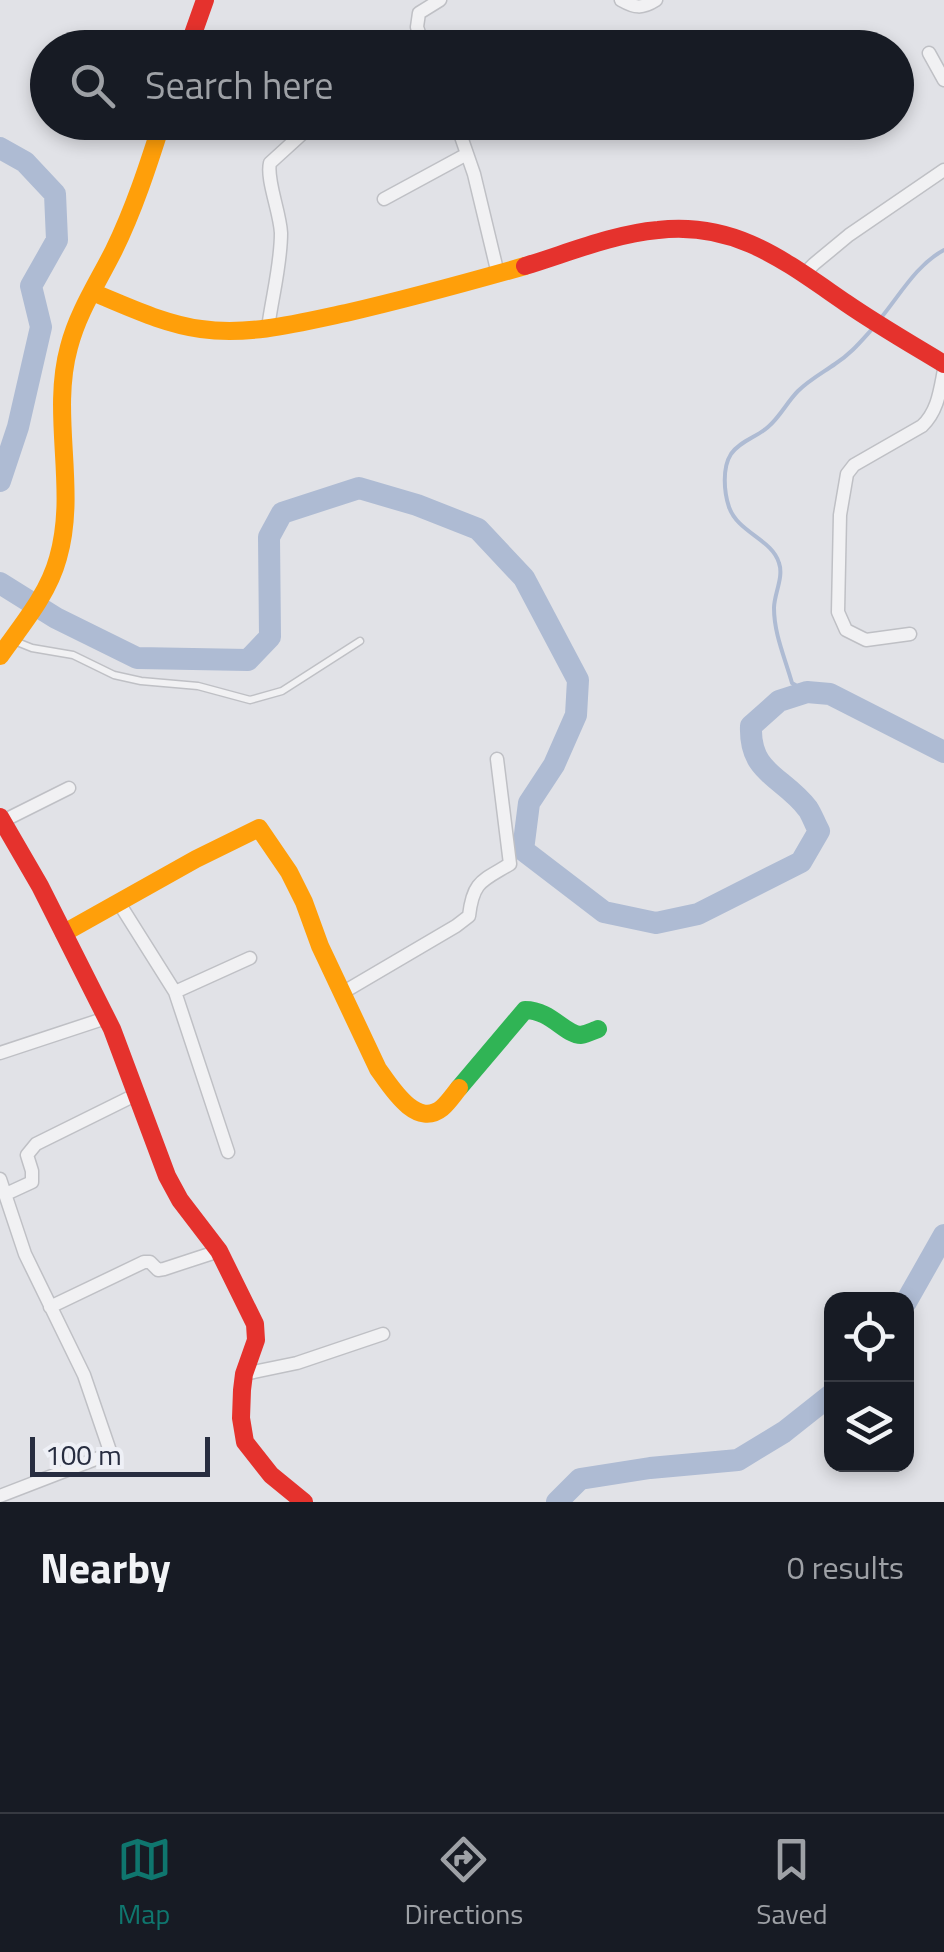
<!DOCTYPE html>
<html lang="en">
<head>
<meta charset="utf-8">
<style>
	body { margin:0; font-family:"Titillium Web",sans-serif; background:#242831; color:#f1f3f6 }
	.controls { position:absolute; right:30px; bottom:30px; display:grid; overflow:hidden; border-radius:20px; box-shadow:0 5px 15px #0003 }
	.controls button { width:90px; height:90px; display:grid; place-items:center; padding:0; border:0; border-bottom:2px solid #363941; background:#171b24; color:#f1f3f6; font:50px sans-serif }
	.scale { position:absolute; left:30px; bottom:25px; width:180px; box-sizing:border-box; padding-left:10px; border:5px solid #272d40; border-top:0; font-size:28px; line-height:35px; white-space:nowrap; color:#272d40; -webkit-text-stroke:8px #eef0f6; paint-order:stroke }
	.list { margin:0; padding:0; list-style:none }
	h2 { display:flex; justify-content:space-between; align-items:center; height:130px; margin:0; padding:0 40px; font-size:42px }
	h2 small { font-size:32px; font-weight:400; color:#9ea1a6 }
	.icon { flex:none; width:55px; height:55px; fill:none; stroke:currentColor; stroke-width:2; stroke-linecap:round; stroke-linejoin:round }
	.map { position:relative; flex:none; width:944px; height:1502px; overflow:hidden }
	.search { position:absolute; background:#171b24; box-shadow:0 5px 15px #0003; left:30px; right:30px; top:30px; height:110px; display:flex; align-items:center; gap:25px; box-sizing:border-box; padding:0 35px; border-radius:55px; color:#9ea1a6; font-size:38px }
	.sheet { height:310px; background:#171b24 }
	nav { display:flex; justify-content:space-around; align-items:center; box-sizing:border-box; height:140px; border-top:2px solid #363941; background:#171b24; font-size:28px; color:#9ea1a6 }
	nav a { display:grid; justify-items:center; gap:5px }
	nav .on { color:#0f766e }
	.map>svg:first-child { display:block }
</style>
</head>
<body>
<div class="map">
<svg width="944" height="1502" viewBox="0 0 944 1502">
	<rect width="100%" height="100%" fill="#e1e2e7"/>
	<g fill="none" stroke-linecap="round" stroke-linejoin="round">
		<path stroke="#aebbd3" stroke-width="4" d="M880,319C900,295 916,265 944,250
			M807,692L792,683C785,658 774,634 774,608C774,594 784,577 779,563C772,539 738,533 729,507C724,492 722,468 731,454C740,441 757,437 768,427C780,417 787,402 798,391C809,380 822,373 835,364C851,354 862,340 874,327"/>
		<path stroke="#aebbd3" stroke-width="22" d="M0,148L25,162L55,194L57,240L31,286L41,327L18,427L0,481
			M0,583L56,618L137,658L248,660L270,637L269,537L282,513L359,488L417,505L478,529L524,578L578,680L576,715L554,765L529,803L523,850L604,912L656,923L698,914L801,862L819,831C815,824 812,815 808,809C783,776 749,774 751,726L779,701L807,692L830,694L944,752
			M906,1302L944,1235
			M557,1502L580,1479L650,1468L738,1460L784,1432L832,1394"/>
		<defs>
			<path id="lane" d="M12,640L32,648L73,655L114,675L141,681L198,686L250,700L282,691L360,641"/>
			<path id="street" d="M621,0C635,8 642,9 656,0
				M424,48L417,27L419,13L440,0
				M929,53L944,80
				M456,122L474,174L498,274
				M384,199L467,154
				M804,274L814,264L849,235L944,170
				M268,328C272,297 281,265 281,233C280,212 266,179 270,163L315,122
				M910,634L866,640L846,630L838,612L840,515L847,474L854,465L922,426C938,411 940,390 944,370
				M3,821L69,788
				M119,903L175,992L228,1152
				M175,992L250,958
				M342,993L456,926L469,916C473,881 482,881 510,864L497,759
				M0,1053L106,1018
				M0,1179L25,1254L84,1375L110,1451L101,1457L0,1496
				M6,1194L32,1182V1171L27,1155L36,1144L135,1095
				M50,1307L144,1262H150L158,1270L164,1269L219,1251
				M244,1374L297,1363L383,1334"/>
		</defs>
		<use href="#lane" stroke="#bfc0c5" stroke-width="9"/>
		<use href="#street" stroke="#bfc0c5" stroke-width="15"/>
		<use href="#lane" stroke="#f1f1f3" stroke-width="6"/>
		<use href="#street" stroke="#f1f1f3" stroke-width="12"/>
		<path stroke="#30b455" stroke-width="18" d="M459,1088L525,1010C551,1010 565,1035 581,1035C583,1035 596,1030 598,1029"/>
		<path stroke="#ff9f0a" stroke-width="18" d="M92,292C127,306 163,324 201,329C249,336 299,323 346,313C406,299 465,283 525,266
			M0,656C21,626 48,595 58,558C78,489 50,416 69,347C78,312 98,282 114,250C134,209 148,166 162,122
			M64,933L196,859L259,828L289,872L304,902L320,946L378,1069C391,1087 416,1129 442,1108C448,1103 454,1094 459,1088"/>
		<path stroke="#e5322d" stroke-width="18" d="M188,48L205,0
			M525,266C568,253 613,234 658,230C736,221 786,262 846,303C878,325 911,344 944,364
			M0,817L40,886L112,1029L167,1176L180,1200L219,1251L255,1324L256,1340L244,1374L242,1390L241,1418L245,1442L271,1475L304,1502"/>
	</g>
</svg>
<div class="controls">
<button><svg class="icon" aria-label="locate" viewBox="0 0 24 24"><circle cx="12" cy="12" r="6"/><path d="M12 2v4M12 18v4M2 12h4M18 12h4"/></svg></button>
<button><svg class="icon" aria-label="layers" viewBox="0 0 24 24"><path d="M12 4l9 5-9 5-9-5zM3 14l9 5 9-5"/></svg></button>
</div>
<div class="scale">100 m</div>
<div class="search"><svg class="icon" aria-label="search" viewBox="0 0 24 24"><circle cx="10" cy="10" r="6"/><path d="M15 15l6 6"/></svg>Search here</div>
</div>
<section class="sheet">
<h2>Nearby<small>0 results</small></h2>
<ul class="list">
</ul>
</section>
<nav>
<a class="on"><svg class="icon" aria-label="map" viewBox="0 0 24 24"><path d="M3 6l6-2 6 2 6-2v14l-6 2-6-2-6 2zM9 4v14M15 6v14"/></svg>Map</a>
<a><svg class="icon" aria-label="directions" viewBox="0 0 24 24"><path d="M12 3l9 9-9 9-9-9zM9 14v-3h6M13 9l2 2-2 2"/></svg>Directions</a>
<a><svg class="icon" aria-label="saved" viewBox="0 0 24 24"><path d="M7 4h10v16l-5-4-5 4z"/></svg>Saved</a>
</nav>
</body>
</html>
